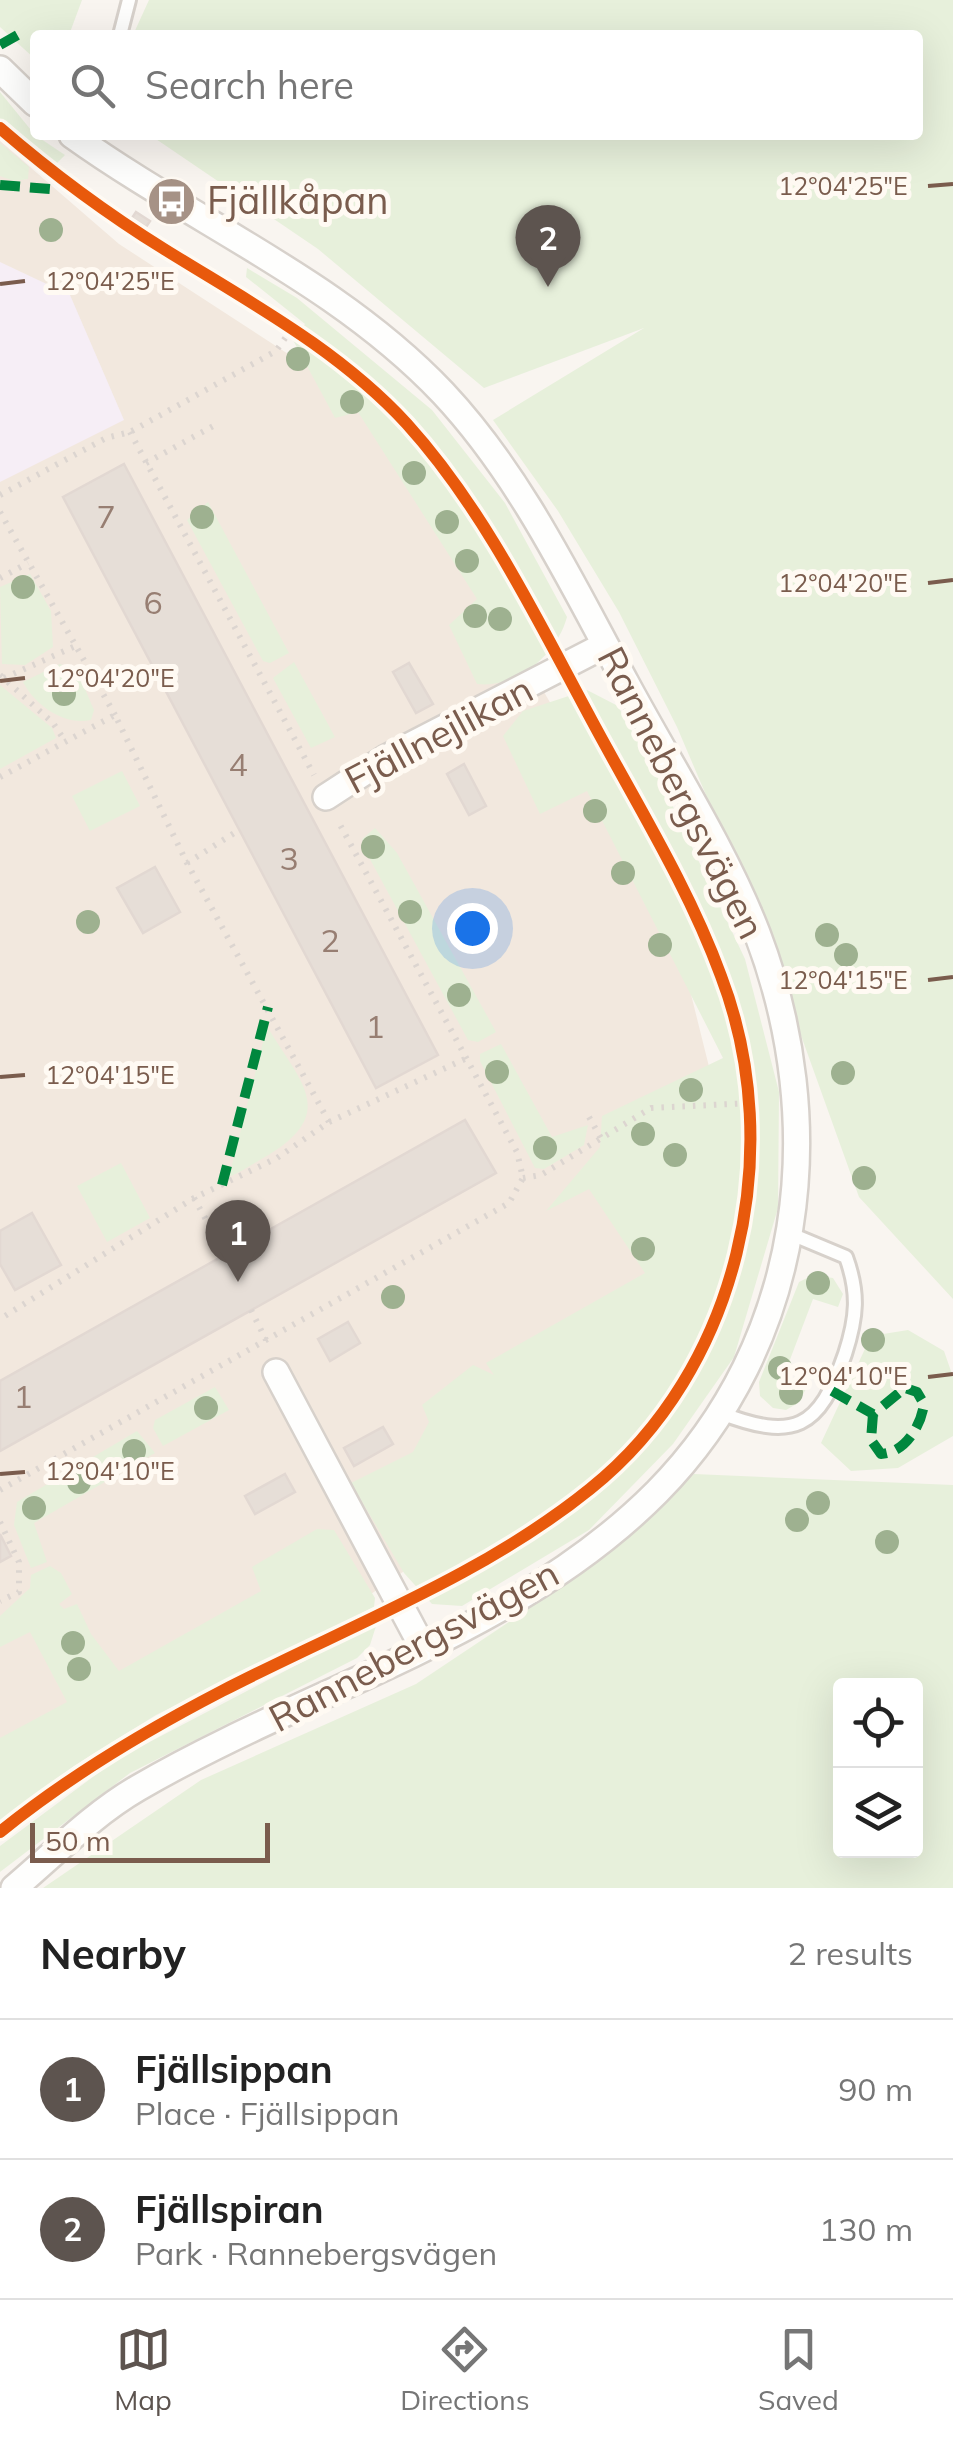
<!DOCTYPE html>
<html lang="en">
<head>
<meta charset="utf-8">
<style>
	body { margin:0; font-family:Mulish,sans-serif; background:#f6f6f6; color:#222 }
	.controls { position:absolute; right:30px; bottom:30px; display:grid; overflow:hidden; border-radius:10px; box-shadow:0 10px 40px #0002 }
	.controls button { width:90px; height:90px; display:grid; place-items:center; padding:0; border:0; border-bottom:2px solid #e0e0e0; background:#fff; color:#222; font:50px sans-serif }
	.scale { position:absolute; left:30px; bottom:25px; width:240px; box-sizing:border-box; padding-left:10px; border:5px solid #7a5c4d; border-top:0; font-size:28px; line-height:35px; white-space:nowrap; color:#7a5c4d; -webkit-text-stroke:8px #fffaf3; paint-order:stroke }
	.you { position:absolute; left:472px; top:928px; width:35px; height:35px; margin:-25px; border:8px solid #fff; border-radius:50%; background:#1a73e8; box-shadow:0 0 0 15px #1a73e833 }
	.badge { display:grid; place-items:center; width:65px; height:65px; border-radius:50%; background:#5d544f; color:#fff; font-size:32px; font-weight:700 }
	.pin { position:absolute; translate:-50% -82px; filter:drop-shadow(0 2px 5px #0008) }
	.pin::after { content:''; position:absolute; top:52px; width:35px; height:30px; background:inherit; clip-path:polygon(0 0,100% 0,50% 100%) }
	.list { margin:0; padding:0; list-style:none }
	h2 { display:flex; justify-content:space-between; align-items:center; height:130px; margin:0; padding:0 40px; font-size:42px }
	h2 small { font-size:32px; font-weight:400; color:#767676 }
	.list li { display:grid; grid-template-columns:65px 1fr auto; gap:30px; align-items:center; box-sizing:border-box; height:140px; padding:0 40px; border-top:2px solid #e0e0e0 }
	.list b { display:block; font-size:38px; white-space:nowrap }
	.list p { margin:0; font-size:32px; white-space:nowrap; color:#767676 }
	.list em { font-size:32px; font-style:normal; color:#767676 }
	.icon { flex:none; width:55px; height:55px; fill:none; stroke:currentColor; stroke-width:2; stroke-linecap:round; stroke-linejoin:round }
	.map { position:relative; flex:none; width:953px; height:1888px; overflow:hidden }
	.search { position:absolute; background:#fff; box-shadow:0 10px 40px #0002; left:30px; right:30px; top:30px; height:110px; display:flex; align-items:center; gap:25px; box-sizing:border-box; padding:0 35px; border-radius:10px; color:#767676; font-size:38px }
	.sheet { height:410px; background:#fff }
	nav { display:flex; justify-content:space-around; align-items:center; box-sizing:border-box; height:140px; border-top:2px solid #e0e0e0; background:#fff; font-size:28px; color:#767676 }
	nav a { display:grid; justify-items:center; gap:5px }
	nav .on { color:#5d544f }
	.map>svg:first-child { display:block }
</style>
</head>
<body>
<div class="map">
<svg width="953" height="1888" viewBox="0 0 953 1888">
	<rect width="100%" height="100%" fill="#f9f5f0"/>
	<path fill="#f2e8de" d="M0,141L119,244L385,417L670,910L731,1155L638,1409L358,1603L26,1779L0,1803Z"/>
	<path fill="#f6eef6" d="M0,262L70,295L124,420L0,482Z"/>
	<path fill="#e7f0db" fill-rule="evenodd" d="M0,0H82L69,35H35V59L0,27Z
		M149,0H953V1299L859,1197L761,924L677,727L619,612L558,511L493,420L644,328L484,388L318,249L150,135H918V35H133Z
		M0,92L35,135L65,155L55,165L0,119Z
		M0,143L29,167L28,179L14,181L0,176Z
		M247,268L297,298L432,410L505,503L567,617C557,654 517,689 477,684L449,625L477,599L358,412L335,418L293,340L305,324L246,277Z
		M208,502L289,653L270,663L263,661L187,520Z
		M30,574L51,611L53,647L25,665L2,664L0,587Z
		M294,662L335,737L311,748L273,678Z
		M60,664C80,670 86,692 94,710L91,720C64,726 35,705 23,682Z
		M0,685L52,728L56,738L0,769Z
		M587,690L618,706L666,792L745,959L779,1092L778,1208L734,1357L673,1444L589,1530L462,1606L432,1604L404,1573L351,1483L413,1452L429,1422L422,1405L473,1365L494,1375L486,1363L645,1273L589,1189L546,1211L600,1147L602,1116L723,1058L587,791L540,814L503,736L523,711Z
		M122,771L140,806L90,831L72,796Z
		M375,828L397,853L496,1032L478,1042L468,1040L365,850L362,839Z
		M267,1026C298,1080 339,1111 270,1154C256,1162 243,1171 229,1177Z
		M501,1044L552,1137L588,1125L584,1145L544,1169L535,1168L480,1061V1054Z
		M121,1163L150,1218L107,1242L77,1186Z
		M813,1275L833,1278L843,1294L838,1307L813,1299L783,1378L806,1389L798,1403L786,1410L773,1408L760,1396L759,1382L799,1282Z
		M908,1330L944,1351L953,1377V1436L898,1468L851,1471L821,1443L871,1336Z
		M215,1387L229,1410L163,1446L153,1428L155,1420Z
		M137,1431L155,1453L34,1523L47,1562L31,1568L14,1525L17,1502Z
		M694,1474L953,1485V1888H43L201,1780L416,1684L573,1579ZM840,1686H916V1850H840Z
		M317,1529L334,1530L375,1598L374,1607L156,1715L74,1766L0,1822V1738L67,1702L30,1632L0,1647V1616L30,1588L31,1575L50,1566L61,1573L72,1594L59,1604L64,1609L77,1604L91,1634L119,1671L261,1591L252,1567Z
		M377,1623L370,1645L357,1658L130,1773L0,1872V1846L117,1759Z"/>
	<path fill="#e6ded7" stroke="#e2d8d2" stroke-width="2.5" d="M136,212L150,221L146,227L132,218Z
		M124,464L438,1055L376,1088L63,497Z
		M409,663L433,704L416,713L393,672Z
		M464,764L486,806L469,815L447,774Z
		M155,867L180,912L143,933L117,888Z
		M465,1120L496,1173L0,1451V1381Z
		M32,1213L61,1265L15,1290L0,1264V1231Z
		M348,1322L360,1343L330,1361L318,1339Z
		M383,1427L393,1444L354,1466L344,1448Z
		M285,1474L295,1492L255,1514L245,1496Z
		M0,1534L11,1556L0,1562Z"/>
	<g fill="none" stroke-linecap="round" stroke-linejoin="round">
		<defs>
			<path id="lane" d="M120,35L129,0
				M718,1412C795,1442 819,1429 845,1354C857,1317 859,1293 846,1257L791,1234"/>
			<path id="street" d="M0,69L35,103
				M326,797L386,758L605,645
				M276,1372L422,1646
				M14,1888C53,1855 93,1814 138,1788C309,1688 515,1635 657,1492C805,1342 830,1124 757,933C724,848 669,763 626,683C572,584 521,476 443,393C338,282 195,223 72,135"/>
		</defs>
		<use href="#lane" stroke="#d7d1cb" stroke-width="18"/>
		<use href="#street" stroke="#d7d1cb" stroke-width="30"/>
		<path stroke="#dcd5d0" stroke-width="6" stroke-dasharray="2.5 8" stroke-linecap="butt" d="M130,432L314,775
			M146,463L215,425
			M0,495L106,438L130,432L276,351L293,327
			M0,512L115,715
			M0,578L28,563
			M0,675L53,723L65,741
			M4,678L78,645
			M0,777L115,715L187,863L329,1122L277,1158L194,1198L0,1319
			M187,863L239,830
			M589,1117L602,1140
			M329,1122L467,1058
			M523,1178L541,1175L651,1108L751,1103
			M194,1198L225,1254
			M251,1310L266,1340
			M0,1490L509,1203L523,1178L517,1152L338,821
			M0,1522L19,1562V1592L0,1601"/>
		<use href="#lane" stroke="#fefefd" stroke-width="12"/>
		<use href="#street" stroke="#fefefd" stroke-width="25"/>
		<path stroke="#00873e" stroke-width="10" stroke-dasharray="20 10" stroke-linecap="butt" d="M0,45L23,32
			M0,185L50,189L59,179
			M222,1185L268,1007
			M832,1391L873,1414L905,1388L917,1392L924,1404C921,1426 905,1453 881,1454L871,1440L873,1414"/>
		<defs>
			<path id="cycleway" d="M0,128C52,173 106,213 164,249C249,302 338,349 407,424C484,509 537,619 591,719C636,803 688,886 721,976C788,1151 739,1370 590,1489C481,1577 346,1627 222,1691C143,1732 69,1776 0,1832"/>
		</defs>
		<use href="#cycleway" stroke="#fffaf3" stroke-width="19"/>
		<use href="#cycleway" stroke="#e8590c" stroke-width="12"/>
	</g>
	<g fill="#9eb190">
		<circle cx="51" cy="230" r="12"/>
		<circle cx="298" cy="359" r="12"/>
		<circle cx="352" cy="402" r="12"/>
		<circle cx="414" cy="473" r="12"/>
		<circle cx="202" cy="517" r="12"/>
		<circle cx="447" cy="522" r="12"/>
		<circle cx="467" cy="561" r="12"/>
		<circle cx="23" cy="587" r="12"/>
		<circle cx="475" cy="616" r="12"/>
		<circle cx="500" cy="619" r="12"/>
		<circle cx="64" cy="694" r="12"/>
		<circle cx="595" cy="811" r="12"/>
		<circle cx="373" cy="847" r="12"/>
		<circle cx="623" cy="873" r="12"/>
		<circle cx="410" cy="912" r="12"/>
		<circle cx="88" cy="922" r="12"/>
		<circle cx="827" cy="935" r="12"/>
		<circle cx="660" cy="945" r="12"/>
		<circle cx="846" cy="955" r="12"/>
		<circle cx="459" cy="995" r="12"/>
		<circle cx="497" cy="1072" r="12"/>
		<circle cx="843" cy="1073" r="12"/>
		<circle cx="691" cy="1090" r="12"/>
		<circle cx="643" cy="1134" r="12"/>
		<circle cx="545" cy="1148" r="12"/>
		<circle cx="675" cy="1155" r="12"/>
		<circle cx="864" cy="1178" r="12"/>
		<circle cx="643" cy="1249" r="12"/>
		<circle cx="818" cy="1283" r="12"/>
		<circle cx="393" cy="1297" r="12"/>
		<circle cx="873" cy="1340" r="12"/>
		<circle cx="780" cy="1368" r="12"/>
		<circle cx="791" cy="1393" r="12"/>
		<circle cx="206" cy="1408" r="12"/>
		<circle cx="134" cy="1451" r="12"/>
		<circle cx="79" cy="1482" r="12"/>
		<circle cx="818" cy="1503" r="12"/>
		<circle cx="34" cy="1508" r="12"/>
		<circle cx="797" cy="1520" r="12"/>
		<circle cx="887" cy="1542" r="12"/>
		<circle cx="73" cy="1643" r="12"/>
		<circle cx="79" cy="1669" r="12"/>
	</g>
	<path fill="none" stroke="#7a5c4d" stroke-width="4" d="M928,186L953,184M0,284L25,281M928,583L953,580M0,681L25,678M928,980L953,977M0,1077L25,1075M928,1377L953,1374M0,1474L25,1472"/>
	<defs>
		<symbol id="bus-disc" viewBox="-11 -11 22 22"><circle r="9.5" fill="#a69286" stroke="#fffaf3"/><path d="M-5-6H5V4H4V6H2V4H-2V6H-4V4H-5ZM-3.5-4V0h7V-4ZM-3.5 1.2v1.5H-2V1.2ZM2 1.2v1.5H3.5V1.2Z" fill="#fff"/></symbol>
	</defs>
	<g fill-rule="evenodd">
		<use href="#bus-disc" x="144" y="174" width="55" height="55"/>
	</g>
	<g text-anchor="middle" stroke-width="10" stroke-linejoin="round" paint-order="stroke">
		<g font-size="32" fill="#977e72">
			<text x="106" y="528">7</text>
			<text x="153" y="614">6</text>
			<text x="238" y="776">4</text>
			<text x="289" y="870">3</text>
			<text x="330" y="952">2</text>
			<text x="375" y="1038">1</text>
			<text x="23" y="1408">1</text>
		</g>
		<g font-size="38" fill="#7a5c4d" stroke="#fffaf3" text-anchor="start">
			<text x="207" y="214">Fjällkåpan</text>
		</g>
		<g font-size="38" fill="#7a5c4d" stroke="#fffaf3">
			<text transform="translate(439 735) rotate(-28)" y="13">Fjällnejlikan</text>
			<text transform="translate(681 793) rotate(63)" y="13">Rannebergsvägen</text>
			<text transform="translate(414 1646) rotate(-28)" y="13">Rannebergsvägen</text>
		</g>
	</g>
	<g font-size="25" text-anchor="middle" fill="#7a5c4d" stroke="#fffaf3" stroke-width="10" stroke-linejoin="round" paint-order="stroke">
		<text x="843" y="195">12°04'25"E</text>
		<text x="110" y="290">12°04'25"E</text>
		<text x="843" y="592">12°04'20"E</text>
		<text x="110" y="687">12°04'20"E</text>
		<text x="843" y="989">12°04'15"E</text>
		<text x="110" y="1084">12°04'15"E</text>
		<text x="843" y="1385">12°04'10"E</text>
		<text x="110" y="1480">12°04'10"E</text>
	</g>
</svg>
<div class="controls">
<button><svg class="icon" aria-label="locate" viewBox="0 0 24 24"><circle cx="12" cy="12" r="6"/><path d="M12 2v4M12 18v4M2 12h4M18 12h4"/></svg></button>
<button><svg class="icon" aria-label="layers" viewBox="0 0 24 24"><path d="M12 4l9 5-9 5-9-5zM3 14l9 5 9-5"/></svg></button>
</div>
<div class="scale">50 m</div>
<div class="you"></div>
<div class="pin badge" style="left:238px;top:1282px">1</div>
<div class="pin badge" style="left:548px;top:287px">2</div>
<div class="search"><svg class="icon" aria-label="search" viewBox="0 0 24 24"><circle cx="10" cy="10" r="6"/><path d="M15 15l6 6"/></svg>Search here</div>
</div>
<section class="sheet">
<h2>Nearby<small>2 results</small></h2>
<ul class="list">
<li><span class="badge">1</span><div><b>Fjällsippan</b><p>Place · Fjällsippan</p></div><em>90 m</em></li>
<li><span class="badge">2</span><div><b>Fjällspiran</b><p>Park · Rannebergsvägen</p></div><em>130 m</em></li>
</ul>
</section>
<nav>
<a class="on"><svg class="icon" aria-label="map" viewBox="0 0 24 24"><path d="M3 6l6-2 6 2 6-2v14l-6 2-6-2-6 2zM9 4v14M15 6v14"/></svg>Map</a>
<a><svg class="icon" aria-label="directions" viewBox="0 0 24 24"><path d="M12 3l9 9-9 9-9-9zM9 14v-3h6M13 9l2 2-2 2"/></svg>Directions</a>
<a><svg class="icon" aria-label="saved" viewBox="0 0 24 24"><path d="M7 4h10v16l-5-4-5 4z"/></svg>Saved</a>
</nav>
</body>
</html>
